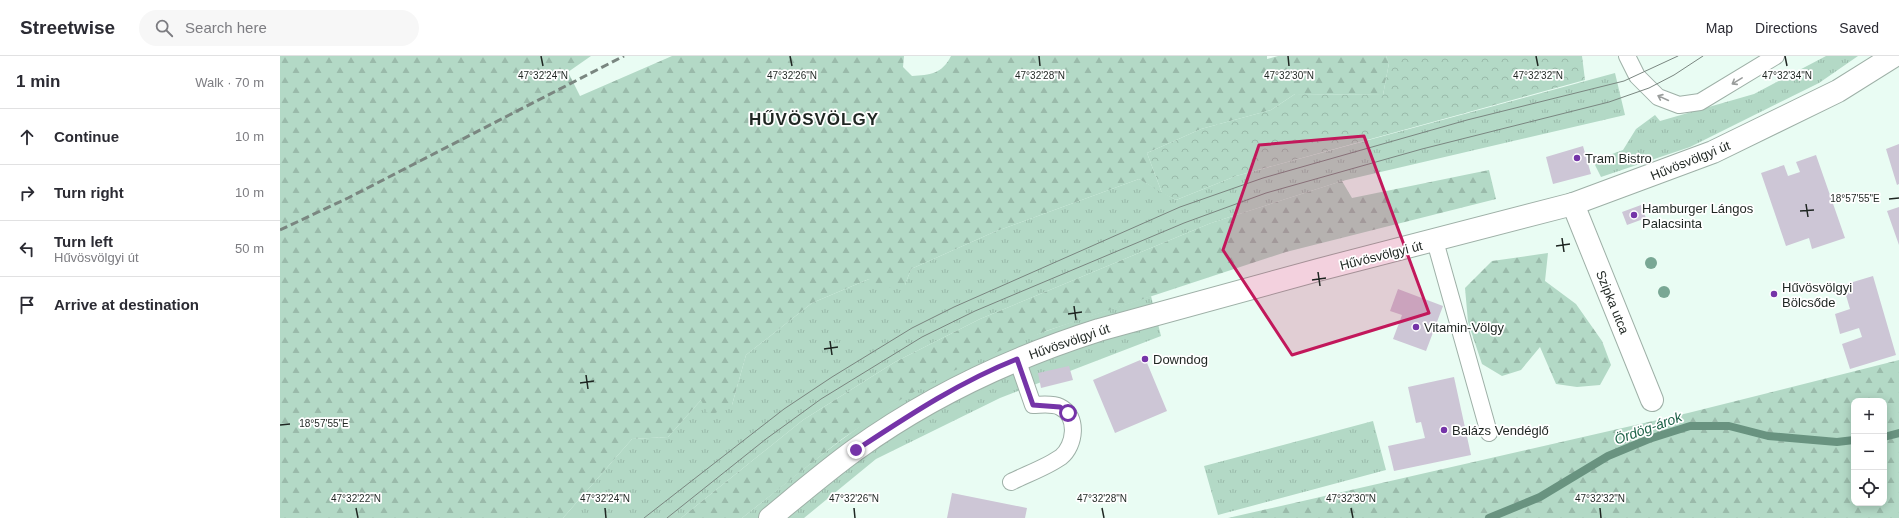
<!DOCTYPE html>
<html lang="en">
<head>
<meta charset="utf-8">
<style>
	body { margin:0; font-family:Arial,sans-serif; background:#f7f7f7; color:#2b2b33 }
	.controls { position:absolute; right:12px; bottom:12px; display:grid; overflow:hidden; border-radius:8px; box-shadow:0 2px 10px #0003 }
	.controls button { width:36px; height:36px; display:grid; place-items:center; padding:0; border:0; border-bottom:1px solid #e1e1e2; background:#fff; color:#2b2b33; font:20px sans-serif }
	.stop { position:absolute; width:12px; height:12px; margin:-9px; border:3px solid #7534a8; border-radius:50%; background:#fff }
	.stop.end { background:#7534a8; border-color:#fff; box-shadow:0 1px 4px #0008 }
	.list { margin:0; padding:0; list-style:none }
	h2 { display:flex; justify-content:space-between; align-items:center; height:52px; margin:0; padding:0 16px; font-size:17px }
	h2 small { font-size:13px; font-weight:400; color:#7c7c81 }
	.list li { display:grid; grid-template-columns:26px 1fr auto; gap:12px; align-items:center; box-sizing:border-box; height:56px; padding:0 16px; border-top:1px solid #e1e1e2 }
	.list b { display:block; font-size:15px; white-space:nowrap }
	.list p { margin:0; font-size:13px; white-space:nowrap; color:#7c7c81 }
	.list em { font-size:13px; font-style:normal; color:#7c7c81 }
	.icon { flex:none; width:22px; height:22px; fill:none; stroke:currentColor; stroke-width:2; stroke-linecap:round; stroke-linejoin:round }
	.map { position:relative; flex:none; width:1619px; height:462px; overflow:hidden }
	header { display:flex; align-items:center; gap:24px; box-sizing:border-box; height:56px; padding:0 20px; background:#fff; border-bottom:1px solid #e1e1e2 }
	header strong { font-size:19px }
	nav { display:flex; gap:22px; margin-inline-start:auto; font-size:14px }
	.search { width:280px; height:36px; background:#f7f7f7; display:flex; align-items:center; gap:10px; box-sizing:border-box; padding:0 14px; border-radius:22px; color:#7c7c81; font-size:15px }
	main { display:flex }
	aside { flex:1; background:#fff }
	.map>svg:first-child { display:block }
</style>
</head>
<body>
<header>
<strong>Streetwise</strong>
<div class="search"><svg class="icon" aria-label="search" viewBox="0 0 24 24"><circle cx="10" cy="10" r="6"/><path d="M15 15l6 6"/></svg>Search here</div>
<nav><a>Map</a><a>Directions</a><a>Saved</a></nav>
</header>
<main>
<aside>
<h2>1 min<small>Walk · 70 m</small></h2>
<ul class="list">
<li><svg class="icon" aria-label="ahead" viewBox="0 0 24 24"><path d="M12 20V5M6 11l6-6 6 6"/></svg><div><b>Continue</b></div><em>10 m</em></li>
<li><svg class="icon" aria-label="right" viewBox="0 0 24 24"><path d="M7 20v-9h11M14 6l5 5-5 5"/></svg><div><b>Turn right</b></div><em>10 m</em></li>
<li><svg class="icon" aria-label="left" viewBox="0 0 24 24"><path d="M17 20v-9H6M10 6l-5 5 5 5"/></svg><div><b>Turn left</b><p>Hűvösvölgyi út</p></div><em>50 m</em></li>
<li><svg class="icon" aria-label="arrive" viewBox="0 0 24 24"><path d="M6 21V4h12l-3 4 3 4H6"/></svg><div><b>Arrive at destination</b></div></li>
</ul>
</aside>
<div class="map">
<svg width="1619" height="462" viewBox="0 0 1619 462">
	<defs>
		<pattern id="grass-tufts" width="24" height="20" patternUnits="userSpaceOnUse"><rect width="24" height="20" fill="#b3d9c6"/><path d="M3 7l-1-3M5 7V3M7 7l1-3M15 17l-1-3M17 17v-4M19 17l1-3" fill="none" stroke="#9abaaa"/></pattern>
		<pattern id="forest-firs" width="22" height="20" patternUnits="userSpaceOnUse"><rect width="22" height="20" fill="#b3d9c6"/><path d="M5 1l3.5 6h-7zM16 11l3.5 6h-7z" fill="#9abaaa"/></pattern>
		<pattern id="park-crowns" width="20" height="18" patternUnits="userSpaceOnUse"><rect width="20" height="18" fill="#b3d9c6"/><path d="M2 6a3 3 0 1 1 6 0M12 15a3 3 0 1 1 6 0" fill="none" stroke="#9abaaa"/></pattern>
	</defs>
	<rect width="100%" height="100%" fill="#e9fcf3"/>
	<path fill="url(#grass-tufts)" d="M1546,0H1578L1539,27L1410,91L1321,121L1313,105L1343,94L1356,73L1375,59L1380,65L1474,38Z
		M1335,17L1345,59L1062,125L931,167L700,263L615,306L523,364L401,462H283L352,383L388,381L421,344L452,349L466,299L532,247L589,223L625,229L631,213L714,176L859,123L896,144L956,120Z
		M871,240L881,280L720,342L596,403L524,462H462C527,411 591,356 664,318C730,285 801,263 871,240Z
		M1093,365L1106,414L938,459L924,410Z"/>
	<path fill="url(#forest-firs)" fill-rule="evenodd" d="M0,0H311L288,16L300,40L392,0H624L623,11L632,20C650,19 662,18 671,0H987V3L998,0H1106L1109,7L1103,39L1015,38L991,54L921,73L867,97L882,137L859,123L714,176L631,213L625,229L599,233L589,223L532,247L466,299L452,349L429,360L421,344L388,381L352,383L283,462H0Z
		M1209,114L1216,143L1006,196L766,275L664,319L620,344L562,383L462,462H401L523,364L615,306L700,263L931,167L1062,125L1072,142Z
		M1268,197L1265,225L1296,248L1322,285L1331,309L1320,329L1297,331L1276,328L1260,291L1241,314L1222,320L1202,308L1188,266L1185,232L1212,205Z
		M1619,304V462H948L1408,357ZM1574,345H1604V447H1574Z"/>
	<path fill="url(#park-crowns)" d="M1106,0H1302L1305,24L956,120L896,144L882,137L867,97L921,73L991,54L1015,38L1103,39L1109,7Z"/>
	<g fill="none" stroke-linecap="round" stroke-linejoin="round">
		<path stroke="#699380" stroke-width="8" d="M1604,381L1619,377
			M1209,462L1260,441L1328,400L1369,383L1410,370H1449L1488,380L1557,386L1574,384"/>
	</g>
	<path fill="#cdc6d6" d="M1619,88V128L1617,129L1606,93Z
		M1303,90L1311,118L1273,128L1266,101Z
		M1536,99L1565,182L1532,193L1529,182L1506,190L1481,117L1504,109L1508,120L1520,116L1516,106Z
		M1361,149L1366,162L1347,169L1342,156Z
		M1619,151V189L1607,155Z
		M1593,220L1616,299L1570,313L1562,288L1582,281L1579,272L1560,278L1555,258L1570,253L1563,229Z
		M1118,233L1163,250L1146,295L1113,283L1122,259L1110,255Z
		M865,302L887,355L835,377L813,324Z
		M789,310L793,324L761,332L758,317Z
		M1174,321L1191,399L1114,415L1108,390L1145,382L1141,366L1136,367L1128,331Z
		M672,437L747,452L745,462H667Z"/>
	<g fill="none" stroke-linecap="round" stroke-linejoin="round">
		<defs>
			<path id="service" d="M1347,0L1357,20L1378,41L1399,49L1420,46L1496,0
				M1155,185L1209,377
				M731,426C747,418 767,411 781,401C795,390 799,360 780,351C772,347 761,349 753,349L737,303"/>
			<path id="minor" d="M1293,148L1372,344"/>
			<path id="secondary" d="M490,462C518,439 546,415 575,394C650,340 731,302 819,274L1038,214L1293,148L1433,96L1558,35L1614,0"/>
		</defs>
		<use href="#service" stroke="#9eb0a7" stroke-width="18"/>
		<use href="#minor" stroke="#9eb0a7" stroke-width="24"/>
		<use href="#secondary" stroke="#9eb0a7" stroke-width="24"/>
		<use href="#service" stroke="#fff" stroke-width="16"/>
		<use href="#minor" stroke="#fff" stroke-width="22"/>
		<use href="#secondary" stroke="#fff" stroke-width="22"/>
		<path stroke="#7a8680" stroke-width="1" d="M364,462L504,353L552,321L632,272L674,251L900,151L983,122L1187,64L1344,25L1398,0
			M387,462L486,383L541,343L642,281L695,255L904,167L986,137L1142,93L1329,46L1369,32L1394,19L1423,0"/>
		<path stroke="#7a8680" stroke-width="3" stroke-dasharray="8 4" stroke-linecap="butt" d="M0,174L68,142L344,0"/>
	</g>
	<g fill="#79a794">
		<circle cx="1371" cy="207" r="6"/>
		<circle cx="1384" cy="236" r="6"/>
	</g>
	<defs><path id="oneway-shaft" d="M-6 0H5M1.5-3L5.5 0L1.5 3" fill="none" stroke-width="1.6" stroke-linecap="round" stroke-linejoin="round"/></defs>
	<g stroke="#9a9d9c">
		<use href="#oneway-shaft" transform="translate(1457 25) rotate(149)"/>
		<use href="#oneway-shaft" transform="translate(1383 42) rotate(-155)"/>
	</g>
	<g fill="none" stroke-linecap="round" stroke-linejoin="round">
		<path stroke="#7534a8" stroke-width="5" d="M576,394C628,360 679,326 737,303L753,349L780,351L788,357"/>
	</g>
	<path fill="#c2185b" fill-opacity="0.2" stroke="#c2185b" stroke-width="3" stroke-linejoin="round" d="M1084,80L1149,257L1012,299L943,194L979,89Z"/>
	<path fill="none" stroke="#1f2622" stroke-width="1.5" d="M261,0L263,10M510,0L512,10M759,0L760,10M1008,0L1009,10M1256,0L1258,10M1505,0L1507,10M1609,143L1619,142M1526,148L1528,161M1520,155L1534,154M1282,182L1284,196M1276,190L1290,188M1038,216L1040,230M1032,224L1046,222M794,250L796,264M788,258L802,256M550,285L552,299M544,293L558,291M306,319L308,333M300,327L314,325M0,369L10,368M76,452L78,462M325,452L326,462M574,452L575,462M822,452L824,462M1071,452L1073,462M1320,452L1321,462"/>
	<g fill="#7534a8" stroke="#fff" stroke-width="1.5">
		<circle cx="1297" cy="102" r="4"/>
		<circle cx="1354" cy="159" r="4"/>
		<circle cx="1494" cy="238" r="4"/>
		<circle cx="1136" cy="271" r="4"/>
		<circle cx="865" cy="303" r="4"/>
		<circle cx="1164" cy="374" r="4"/>
	</g>
	<g text-anchor="middle" stroke-width="3.5" stroke-linejoin="round" paint-order="stroke">
		<g font-size="13" fill="#1f2622" stroke="#fff" text-anchor="start">
			<text x="1305" y="107">Tram Bistro</text>
			<text x="1362" y="157">Hamburger Lángos<tspan x="1362" dy="15">Palacsinta</tspan></text>
			<text x="1502" y="236">Hűvösvölgyi<tspan x="1502" dy="15">Bölcsőde</tspan></text>
			<text x="1144" y="276">Vitamin-Völgy</text>
			<text x="873" y="308">Downdog</text>
			<text x="1172" y="379">Balázs Vendéglő</text>
		</g>
		<g font-size="13" fill="#1f2622" stroke="#fff">
			<text transform="translate(1410 104) rotate(-22)" y="5">Hűvösvölgyi út</text>
			<text transform="translate(1101 199) rotate(-14)" y="5">Hűvösvölgyi út</text>
			<text transform="translate(1333 246) rotate(68)" y="5">Szipka utca</text>
			<text transform="translate(789 285) rotate(-19)" y="5">Hűvösvölgyi út</text>
		</g>
		<g font-size="14" font-style="italic" fill="#1f6349" stroke="#fff">
			<text transform="translate(1368 372) rotate(-20)" y="5">Ördög-árok</text>
		</g>
		<g font-size="17" font-weight="bold" letter-spacing="1" fill="#1f2622" stroke="#fff">
			<text x="534" y="69">HŰVÖSVÖLGY</text>
		</g>
	</g>
	<g font-size="10" text-anchor="middle" fill="#1f2622" stroke="#fff" stroke-width="3.5" stroke-linejoin="round" paint-order="stroke">
		<text x="263" y="23">47°32'24"N</text>
		<text x="512" y="23">47°32'26"N</text>
		<text x="760" y="23">47°32'28"N</text>
		<text x="1009" y="23">47°32'30"N</text>
		<text x="1258" y="23">47°32'32"N</text>
		<text x="1507" y="23">47°32'34"N</text>
		<text x="1575" y="146">18°57'55"E</text>
		<text x="44" y="371">18°57'55"E</text>
		<text x="76" y="446">47°32'22"N</text>
		<text x="325" y="446">47°32'24"N</text>
		<text x="574" y="446">47°32'26"N</text>
		<text x="822" y="446">47°32'28"N</text>
		<text x="1071" y="446">47°32'30"N</text>
		<text x="1320" y="446">47°32'32"N</text>
	</g>
</svg>
<div class="controls">
<button>+</button>
<button>−</button>
<button><svg class="icon" aria-label="locate" viewBox="0 0 24 24"><circle cx="12" cy="12" r="6"/><path d="M12 2v4M12 18v4M2 12h4M18 12h4"/></svg></button>
</div>
<div class="stop" style="left:788px;top:357px"></div>
<div class="stop end" style="left:576px;top:394px"></div>
</div>
</main>
</body>
</html>
